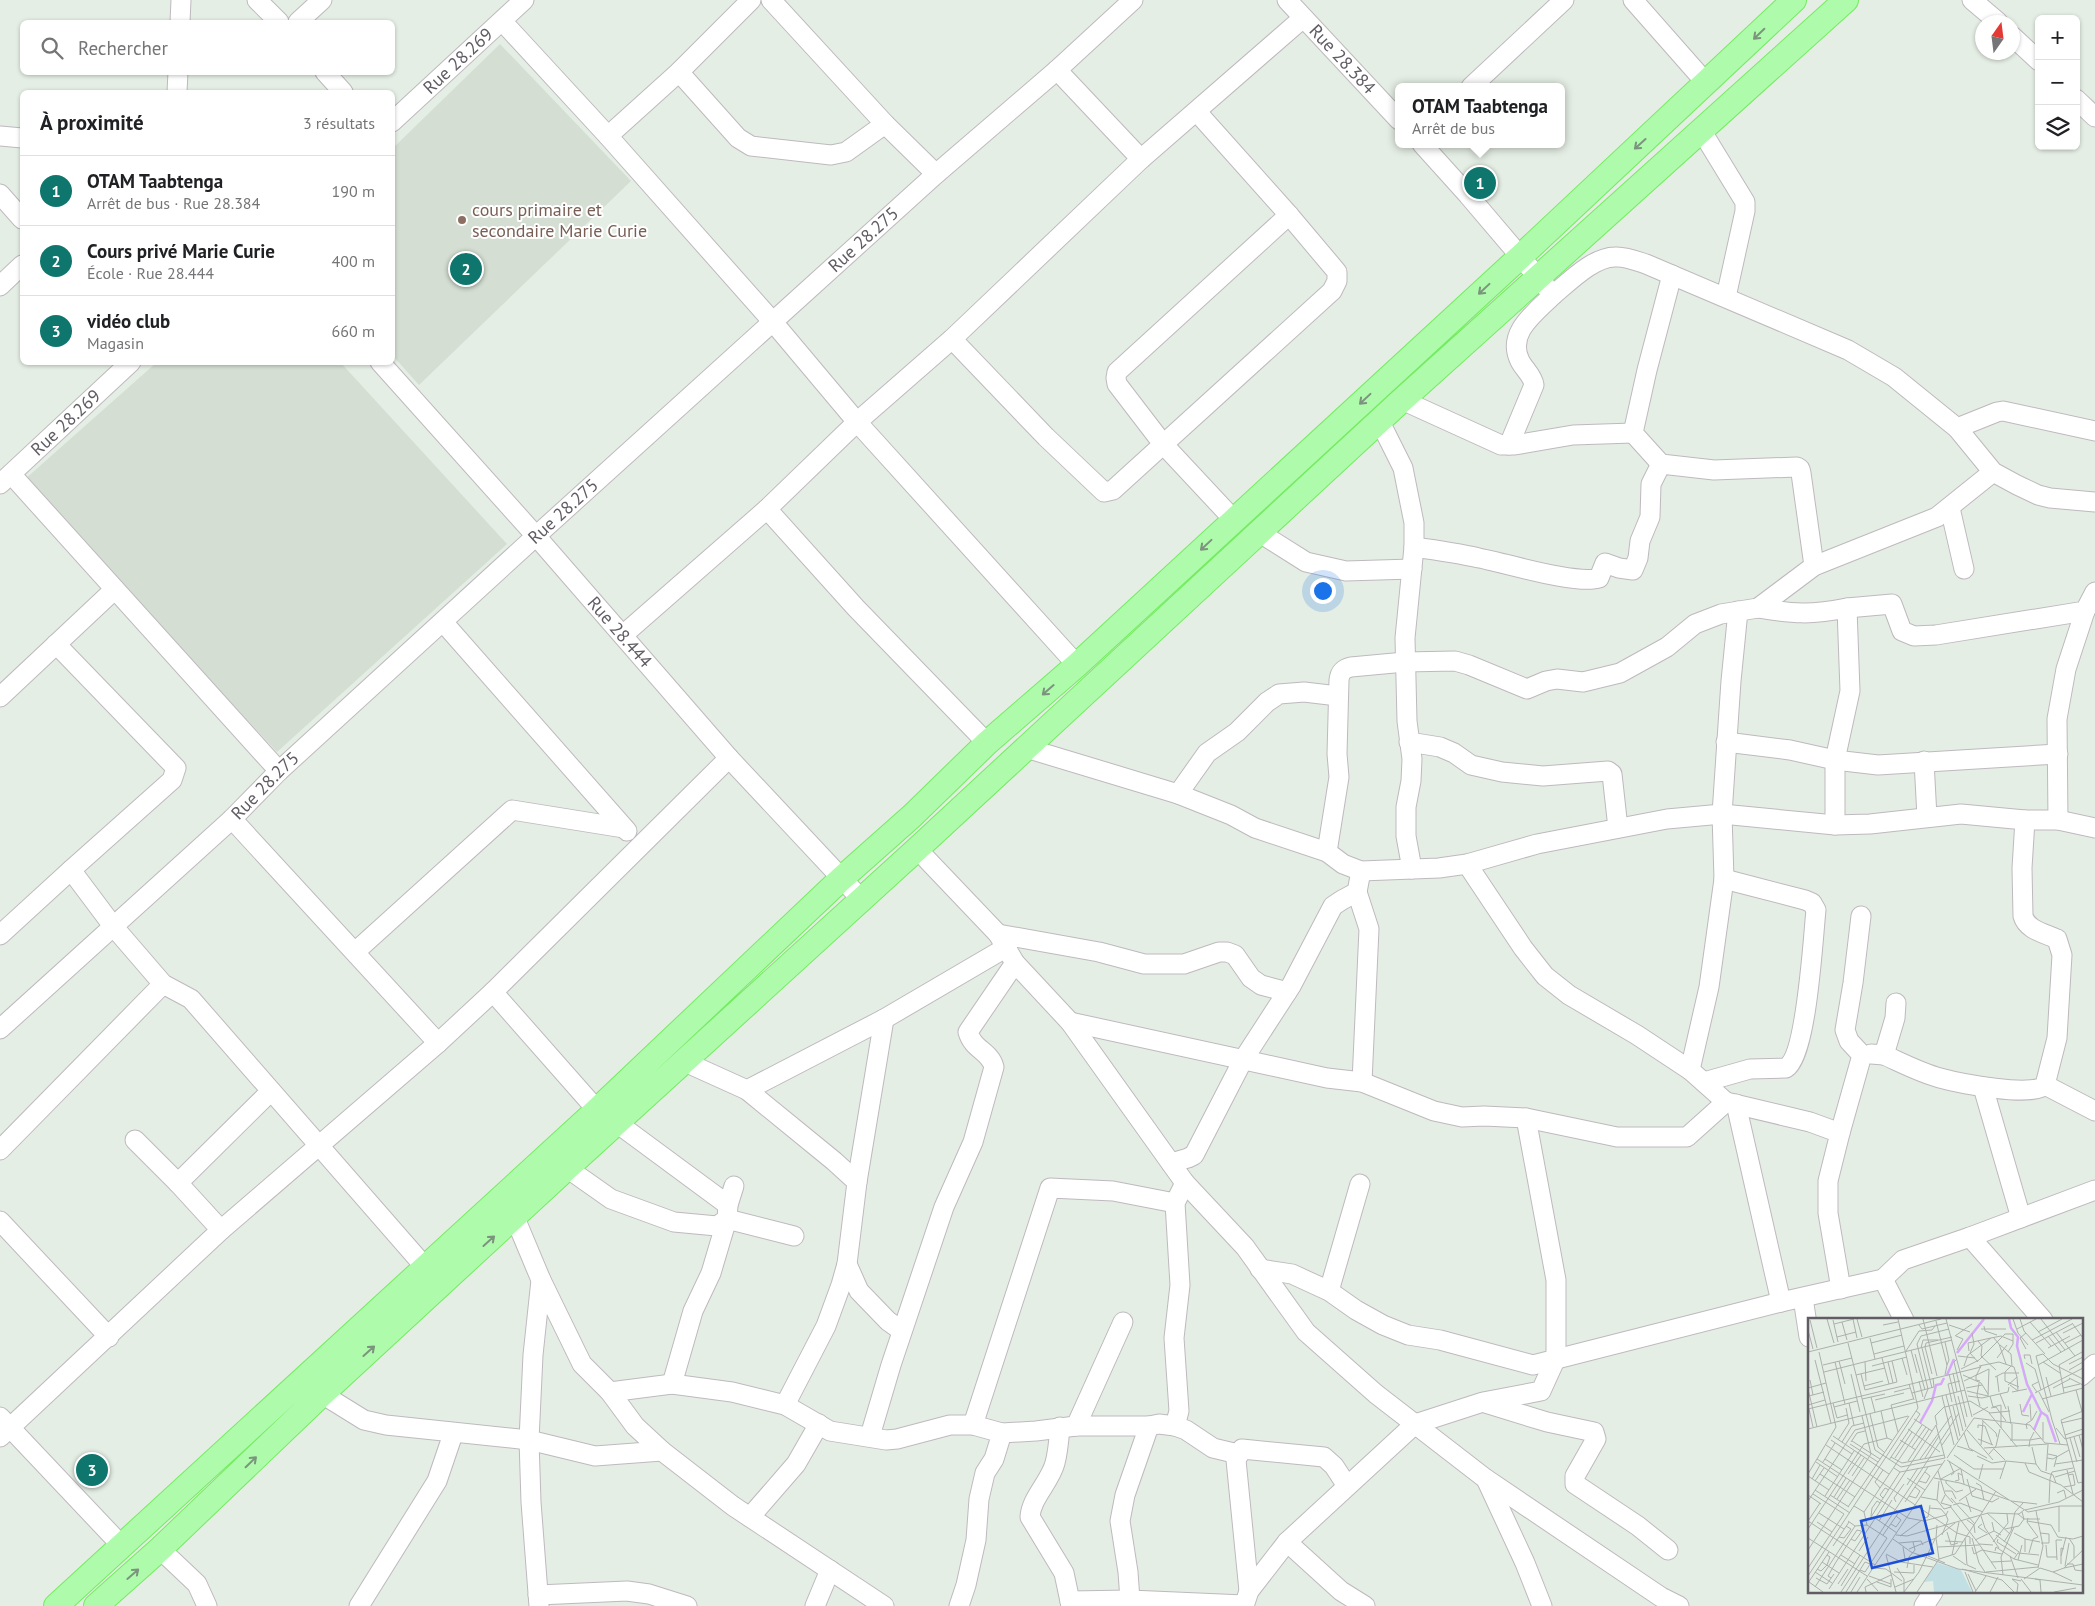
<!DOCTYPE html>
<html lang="fr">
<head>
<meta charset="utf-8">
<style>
	body { margin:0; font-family:"PT Sans",sans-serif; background:#f2f2f2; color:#202124 }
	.controls { position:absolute; right:15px; top:15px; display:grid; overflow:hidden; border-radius:8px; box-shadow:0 1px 4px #0004 }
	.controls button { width:45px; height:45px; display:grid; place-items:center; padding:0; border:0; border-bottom:1px solid #e0e0e0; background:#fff; color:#202124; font:25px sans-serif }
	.compass { position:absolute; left:1975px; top:15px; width:45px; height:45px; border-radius:50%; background:#fff; box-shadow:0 1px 4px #0004; rotate:14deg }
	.you { position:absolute; left:1322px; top:590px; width:18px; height:18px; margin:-12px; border:4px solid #fff; border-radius:50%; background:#1a73e8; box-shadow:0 0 0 8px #1a73e833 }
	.badge { display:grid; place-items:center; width:32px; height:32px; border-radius:50%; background:#0f766e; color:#fff; font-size:16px; font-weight:700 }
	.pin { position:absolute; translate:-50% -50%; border:2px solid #fff; box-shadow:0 1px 5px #0006 }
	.popup { position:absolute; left:1395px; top:83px; width:170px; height:65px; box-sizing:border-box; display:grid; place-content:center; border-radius:8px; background:#fff; filter:drop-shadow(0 1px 4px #0005); font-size:16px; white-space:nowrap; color:#757577 }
	.popup b { font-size:19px; color:#202124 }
	.popup::after { content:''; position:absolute; left:50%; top:100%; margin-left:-10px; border:10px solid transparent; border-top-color:#fff }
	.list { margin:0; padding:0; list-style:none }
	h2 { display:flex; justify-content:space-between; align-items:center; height:65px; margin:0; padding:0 20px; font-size:21px }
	h2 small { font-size:16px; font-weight:400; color:#757577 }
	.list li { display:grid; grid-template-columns:32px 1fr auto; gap:15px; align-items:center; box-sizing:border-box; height:70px; padding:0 20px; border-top:1px solid #e0e0e0 }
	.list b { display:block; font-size:19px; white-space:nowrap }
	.list p { margin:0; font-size:16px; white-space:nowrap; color:#757577 }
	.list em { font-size:16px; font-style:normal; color:#757577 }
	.icon { flex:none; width:28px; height:28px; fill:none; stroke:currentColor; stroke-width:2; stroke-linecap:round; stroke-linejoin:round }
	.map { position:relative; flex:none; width:2095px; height:1606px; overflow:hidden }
	.search { position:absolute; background:#fff; box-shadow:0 1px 4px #0004; left:20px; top:20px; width:375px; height:55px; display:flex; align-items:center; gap:12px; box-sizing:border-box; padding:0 18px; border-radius:8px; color:#757577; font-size:19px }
	.panel { position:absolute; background:#fff; box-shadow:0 1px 4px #0004; left:20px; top:90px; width:375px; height:275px; border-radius:8px }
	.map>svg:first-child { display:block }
</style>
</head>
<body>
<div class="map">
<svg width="2095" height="1606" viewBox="0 0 2095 1606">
	<rect width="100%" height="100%" fill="#e5eee4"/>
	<path fill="#d4ded2" d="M500,44L631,181L419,385L393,356V148Z
		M156,363H341L507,544L277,752L24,480Z"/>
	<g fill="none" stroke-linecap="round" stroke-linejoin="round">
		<defs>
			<g id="minor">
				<path d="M257,0L279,22"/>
				<path d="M771,0L885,124L936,174"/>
				<path id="s1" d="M1287,0L1399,120"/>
				<path d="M1633,0L1707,84"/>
				<path d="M1972,0L1998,22"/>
				<path d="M502,21L608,136L773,322L857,422L1077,665"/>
				<path d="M180,22L181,0"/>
				<path d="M298,22L322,0"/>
				<path d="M2012,36L2039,61"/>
				<path d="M1057,70L1141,159"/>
				<path d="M325,72L343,92"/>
				<path d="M679,72L738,138L751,146L831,155L846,152L885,124"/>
				<path d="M1471,87L1564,0"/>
				<path d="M177,92L178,72"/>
				<path d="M2076,99L2095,117"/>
				<path id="s2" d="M392,122L524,0"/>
				<path d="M1701,130L1745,202V211L1726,297"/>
				<path d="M0,136L22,138"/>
				<path d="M608,136L679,72L751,0"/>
				<path d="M1422,144L1468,195L1553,295C1569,282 1593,257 1615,257C1624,256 1637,261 1646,264L1848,350L1894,377L1957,428L1993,472L2017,485L2038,495L2050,498L2095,502"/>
				<path d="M0,194L22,219"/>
				<path d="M0,286L22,265"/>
				<path d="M952,339L1046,437L1104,492L1113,490L1332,291L1337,281V272L1289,215L1197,112"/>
				<path id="s3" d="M380,362L536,536L729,758L862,900"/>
				<path d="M1402,400L1501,445H1515L1573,435L1633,433"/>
				<path d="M1380,422L1403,468L1414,523V547L1405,638L1407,721L1412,759L1411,781L1406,807V836L1412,869"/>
				<path d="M1957,428L1997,412L2003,411L2095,431"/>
				<path d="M1509,445L1534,385C1533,376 1524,369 1520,361C1506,333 1535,313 1553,295"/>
				<path d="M1661,464L1633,433L1647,370L1672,275"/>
				<path d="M11,474L279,771"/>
				<path id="s4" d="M0,484L131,362"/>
				<path d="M1950,508L1964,569"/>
				<path d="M767,509L856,608L987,743"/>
				<path d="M1234,520L1163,444L1117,384L1116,378L1117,372L1289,215"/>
				<path d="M1260,533L1306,562L1346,571L1412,569"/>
				<path d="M1414,547C1436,550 1457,553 1479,558C1505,563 1577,585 1599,578L1605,563L1619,568L1633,570L1638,558L1640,541L1650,517L1651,484L1661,464L1714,470L1797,467L1800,469L1801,473L1814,566"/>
				<path d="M1758,608C1793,614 1812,615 1847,608L1850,691L1835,760V825"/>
				<path d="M1847,608L1892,604L1902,631L1914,636L1936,635L2085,611L2095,592"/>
				<path d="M443,622L627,831"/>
				<path d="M623,635L767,509L857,422L952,339L1141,159L1303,18"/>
				<path d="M0,697L114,590"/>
				<path d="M1409,742L1440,747L1454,753L1471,765L1502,772L1543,776L1608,771L1612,774L1618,828"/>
				<path d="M1726,742L1790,750L1835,760L1878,765L2058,754"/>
				<path d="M1026,748L1178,794L1231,815L1255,828L1327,852L1343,864L1361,871L1439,868L1467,864L1537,844L1667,819L1722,814L1835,825L1870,824L1961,814L2025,820H2058L2095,828"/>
				<path d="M1924,761L1927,817"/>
				<path d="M1178,794L1207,753L1237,732L1267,702L1279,694L1304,692L1338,696"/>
				<path d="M232,819L438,1043"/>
				<path d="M2058,820L2057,719L2066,669L2085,611"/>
				<path d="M917,849L998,934L1015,963L1070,1022L1185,1183L1245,1247L1306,1332L1376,1394L1486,1479L1661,1597L1679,1606"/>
				<path d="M1327,852L1339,777L1337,754L1339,680C1340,672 1343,669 1351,667L1405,662L1455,661L1469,665L1527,689L1546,681L1557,679L1583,682L1620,673L1667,647L1695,624L1721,614L1758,608L1814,566L1937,517L1993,472"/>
				<path d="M1467,864L1523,948L1545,976L1569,995L1637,1035L1690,1070L1726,1102"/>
				<path d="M71,870L113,926L163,984L191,999L425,1267"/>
				<path d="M1357,892L1369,929L1362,1082"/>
				<path d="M998,934L1099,952L1144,964H1184L1219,952H1227L1235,955L1251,978L1261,985L1287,992"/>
				<path d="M0,935L71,870L172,780L176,768L56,644"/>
				<path d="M355,952L512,810L624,828"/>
				<path d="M493,992L597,1110"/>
				<path d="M1070,1022L1327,1078L1362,1082L1434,1111L1462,1117L1484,1116L1526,1118L1617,1137H1687L1726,1102L1810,1122L1840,1133L1828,1181V1213L1841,1289"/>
				<path id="s5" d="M0,1029L232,819L279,771L536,536L936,174L1057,70L1133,0"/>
				<path d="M1871,1054L1884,1055L1895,1018L1896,1003"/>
				<path d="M1884,1055C1902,1063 1921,1073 1940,1078C1958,1083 2034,1098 2045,1085L2057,1038L2062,955L2057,939C2044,933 2027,930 2023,916L2022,868L2025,820"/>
				<path d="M685,1062L747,1090L884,1019L1007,947"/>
				<path d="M1690,1070L1709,987L1724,879L1722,814L1731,681L1738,611"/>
				<path d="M1704,1082L1750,1069L1786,1068C1807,1055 1813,937 1816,910L1812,903L1805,900L1724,879"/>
				<path d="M2045,1085L2095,1111"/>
				<path d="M1983,1087L2021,1218"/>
				<path d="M1736,1104L1781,1302"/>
				<path d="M617,1123L728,1205"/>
				<path d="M1840,1133L1862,1055L1849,1041L1845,1030L1853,983L1861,916"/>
				<path d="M135,1140L178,1183L221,1230"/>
				<path d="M0,1150L163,984"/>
				<path d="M1171,1163L1188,1158L1194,1155L1243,1060L1291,986L1333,906L1342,900L1357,892L1361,871"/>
				<path d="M567,1168L611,1199L674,1222L717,1226L727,1219L728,1205L734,1186"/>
				<path d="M857,1182L884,1019"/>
				<path d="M178,1183L271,1091"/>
				<path d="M1185,1183L1175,1203L1180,1285L1174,1338L1179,1411L1175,1426L1159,1424L1149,1426L1125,1495L1120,1521L1128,1572L1130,1600L1244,1605"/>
				<path d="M515,1218L541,1280L533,1355L529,1440L531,1502L539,1606"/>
				<path d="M0,1221L109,1337"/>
				<path d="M1970,1237L2043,1320"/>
				<path d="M847,1264L859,1291L888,1321L902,1331"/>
				<path d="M1260,1269L1292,1274L1329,1291L1356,1310L1383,1325L1408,1335L1440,1340L1533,1365L1781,1302L1883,1279L1903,1260L1970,1237L2095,1190"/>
				<path d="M1883,1279L1904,1320"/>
				<path d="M541,1280L582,1364L610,1392L635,1426L662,1451L733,1506L884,1606"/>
				<path d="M1329,1291L1360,1184"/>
				<path d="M1803,1298L1809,1337"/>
				<path d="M2081,1376L2095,1364"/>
				<path d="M672,1384L693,1311L711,1273L727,1219L794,1236"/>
				<path d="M610,1392L672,1384L732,1392L785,1405L826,1326L841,1285L847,1264L857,1182L834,1161L747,1090"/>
				<path d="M322,1394L364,1420L386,1425L529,1440L595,1456L662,1451"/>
				<path d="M1485,1403L1547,1422L1594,1432L1596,1439L1575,1476V1484L1638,1526L1668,1550"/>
				<path d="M785,1405L830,1431L886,1440L897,1439L950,1425H973L1002,1433L1036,1431L1076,1426H1149"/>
				<path d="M0,1417L122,1546"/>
				<path d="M973,1425L1050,1188L1113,1191L1175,1203"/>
				<path d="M1076,1426L1123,1322"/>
				<path d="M1175,1426L1186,1430L1213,1448L1238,1454"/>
				<path d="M1060,1427C1059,1439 1058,1452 1055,1463C1050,1482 1031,1498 1030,1517L1064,1573L1071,1606"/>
				<path d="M870,1436L891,1365L944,1207L973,1142L994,1067C990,1051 973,1050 968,1032L1015,963"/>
				<path d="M0,1437L221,1230L438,1043L493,992L729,758"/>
				<path d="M1486,1479L1525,1563L1542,1606"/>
				<path d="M750,1517L796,1464L819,1424"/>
				<path d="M1287,1542L1341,1591L1365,1606"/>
				<path d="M160,1549L197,1584L207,1606"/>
				<path d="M1249,1591L1236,1460L1242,1449L1324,1457L1334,1466L1347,1486"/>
				<path d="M538,1595L627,1591L649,1594L687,1606"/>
				<path d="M1070,1601L1130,1600"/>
				<path d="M359,1606L437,1481L453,1434"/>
				<path d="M815,1606L830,1570"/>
				<path d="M959,1606L966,1585L976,1540L979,1499L985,1473L994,1459L1002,1433"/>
				<path d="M1244,1606L1249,1591L1287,1542L1415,1424L1483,1402L1541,1391L1556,1358V1280L1526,1118"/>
				<path d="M1924,1606L1933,1592"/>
			</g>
			<path id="major" d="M56,1606L597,1110L841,879L912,816L987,743L1077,665L1520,257L1794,0
				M96,1606L160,1549L322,1394L567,1168L917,849L1402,400L1846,0"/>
		</defs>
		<use href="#minor" stroke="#beb9bf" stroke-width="21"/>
		<use href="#major" stroke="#74eb60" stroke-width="26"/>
		<use href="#minor" stroke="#fff" stroke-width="19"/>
		<use href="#major" stroke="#aefbac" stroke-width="24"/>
	</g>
	<defs><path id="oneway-shaft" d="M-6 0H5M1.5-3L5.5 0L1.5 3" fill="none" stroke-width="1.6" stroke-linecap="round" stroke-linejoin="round" transform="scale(1.25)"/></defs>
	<g stroke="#7c947d">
		<use href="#oneway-shaft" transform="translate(1759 34) rotate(136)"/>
		<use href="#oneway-shaft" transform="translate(1640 144) rotate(138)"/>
		<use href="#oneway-shaft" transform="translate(1484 289) rotate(137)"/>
		<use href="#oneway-shaft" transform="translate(1365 399) rotate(137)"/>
		<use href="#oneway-shaft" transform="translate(1206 545) rotate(137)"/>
		<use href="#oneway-shaft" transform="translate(1048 690) rotate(139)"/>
		<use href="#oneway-shaft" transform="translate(489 1241) rotate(-42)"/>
		<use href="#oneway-shaft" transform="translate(369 1351) rotate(-42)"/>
		<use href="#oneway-shaft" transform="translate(251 1462) rotate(-44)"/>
		<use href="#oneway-shaft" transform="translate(133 1574) rotate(-41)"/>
	</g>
	<circle fill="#8d6e63" stroke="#fff" stroke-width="2" cx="462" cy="220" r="5"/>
	<g text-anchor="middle" stroke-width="4" stroke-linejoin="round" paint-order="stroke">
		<g font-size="18" fill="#615c64" stroke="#fff">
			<text dy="6" stroke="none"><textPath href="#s1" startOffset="81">Rue 28.384</textPath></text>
			<text dy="6" stroke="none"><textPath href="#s2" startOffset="90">Rue 28.269</textPath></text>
			<text dy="6" stroke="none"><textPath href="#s5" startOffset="1170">Rue 28.275</textPath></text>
			<text dy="6" stroke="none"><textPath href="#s4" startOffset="90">Rue 28.269</textPath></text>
			<text dy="6" stroke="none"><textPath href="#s5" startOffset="765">Rue 28.275</textPath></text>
			<text dy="6" stroke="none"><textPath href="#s3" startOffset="361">Rue 28.444</textPath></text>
			<text dy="6" stroke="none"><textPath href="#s5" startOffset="360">Rue 28.275</textPath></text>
		</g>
		<g font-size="18" fill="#785e54" stroke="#fff" text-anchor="start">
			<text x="472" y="216">cours primaire et<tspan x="472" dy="21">secondaire Marie Curie</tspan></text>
		</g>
	</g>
	<g transform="translate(1808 1318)">
		<rect width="275" height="275" fill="#e5eee4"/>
		<path d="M200,1L202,2L203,10L207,12L211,19L212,38L216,41L225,78L232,83L234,94L242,100L239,102L243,114L235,96L231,101L233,108H229L230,88L224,79L218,82L222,75L218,61L214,60L215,48L211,44L208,31L209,19L202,13Z" fill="#d8f9d4"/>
		<path d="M129,245L153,252L164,274H126L125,263L116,264Z" fill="#c2e0e4"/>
		<path fill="none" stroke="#d7a7fb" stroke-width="2.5" d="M201,1L203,10L210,19L209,28L219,66L233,94L239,98L248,124M149,35L176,1M139,57L146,41M215,94L224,76M112,105L124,83L128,67L133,66L136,60M226,112L233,95"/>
		<path fill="none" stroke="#acb0ad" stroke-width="1" d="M19,1L26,25M45,1L49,20M49,1L54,19M115,1L129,58M138,1L164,99M205,1L210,15L220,27M212,1L216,13L237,36M233,1L257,32M2,2L9,30M25,2L30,24M128,3L139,47L137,57M34,4L39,22M222,4L243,28M264,5L275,20M26,6L46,1M75,7L90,4M111,7L114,11L139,5M141,7L162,14M176,8L177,13L189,17M173,11H198M209,11L228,1M0,12L5,31M111,13L124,12L127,8M230,14L254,1M248,14L267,38M164,15L166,26L162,35L170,44M218,15L212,20L218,31M255,15L275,5M113,18L109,26L120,71L116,81M113,18L141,11M147,18L164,6M148,18L155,21L149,32M240,18L253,34M29,19L48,14M185,19L191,26L198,46M62,20L67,41M224,22L264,1M170,23L174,28L173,38L188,52M137,24L141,42L139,47M40,25L67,132L93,149L137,140M63,25L94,17M228,25L264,6M257,25L273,17M192,27L203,36L204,48M117,29L118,25L144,19M117,29L124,56M113,30L115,22H130M114,30L124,70M240,30L262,18M103,32L109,55M98,33L111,13M161,33L160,25L183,20M0,34L133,1M200,34L205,26V16M66,36L96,28M107,36L117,72M150,38L167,40M74,40L81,66M94,40L99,57M189,40L199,27M149,41L146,44L159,99M217,41L216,37H222L224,46M7,42L23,105M31,43L37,66M84,43L89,64M27,44L37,86M57,44L58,63M80,44L85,65M235,44L252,55M218,45L227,51L233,72M261,46L275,39M15,47L44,40M230,47L275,22M64,48L99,39M156,48L160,37L183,20L193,18L205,23M171,48L191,44L206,49L209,59L200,67M203,48L197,54V63L211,69M153,51L171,42L197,16H205M261,52L275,44M16,54L144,22M145,55L149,74M43,56L52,94M53,56L57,72M141,56L155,113M48,57L77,50M155,57L173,65L180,76M189,58L191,74M187,59L195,55H211M238,59L243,78M261,60L275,67M2,62L5,77M111,63L115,79M156,63L181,51L180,78M172,63L168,62V58L173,48M171,65L169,77L172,88M101,66L106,82M202,67L210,73L209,59M56,68L75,63M0,70L18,65M158,70L174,67M245,70L262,61M255,70L272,66M0,71L9,109M57,72L89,64M268,72L275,97M159,73L180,78M86,74L102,70M204,74L219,71M229,74L224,67L230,64M231,74L241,94M104,75L126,69L125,60M227,75L275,50M256,75L251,47L274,34M192,76L198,91M138,77L150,122M1,78L16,74M134,78L146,127M150,78L158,109M160,78L174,80L200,74L201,69M182,78L185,89L193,87V110M63,79L67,94M54,81L77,76M234,81L275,70M67,82L96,75M144,84L140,66L152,63M25,85L29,100L39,97M41,85L46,107M212,86L214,97L221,98M222,86L223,102M0,87L17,82M145,88L152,118M200,88L203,106M26,89L49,83M137,89L162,83L182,95L202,93M183,90L188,89L198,103M0,91L173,49M1,91L5,109M73,93L79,120M275,93L253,102L270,165L275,164M181,95L209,129M62,96L70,129L76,134M165,97L180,89M166,100L222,107L237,125L260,127M106,101L124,113M174,102L188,115L189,119M244,102L228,38L235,36L245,46L275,61M244,102L252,126M235,104V122M253,105L275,100M129,107L127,98L137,88M170,110V107L177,108L184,127M248,110L257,121L275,116M0,111L157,72M100,111L132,134M219,111L218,106L224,102L229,93M159,112L185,142M90,114L83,87L105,81M156,115L161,130L179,140M257,117L275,111M271,117L275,132M25,118L81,156M266,119L272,139M262,120L269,144M170,121L185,127M23,122L44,136M30,122L41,105L38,90M92,122L108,132M202,122H222L226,114M204,122V106M44,123L72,141M34,124L44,108L56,105M43,124L49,115L57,113M42,126L70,144M18,127L149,215L162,219V226M134,127L143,114M173,127L175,103M149,128L165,133M104,129L118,109M221,129L222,122L233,120M224,129L228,146M176,130L241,126M186,131L197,142M181,136L188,128L192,111M240,136L249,138L246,149M146,137L166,151H195M169,138L184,145L198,143L228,146L233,153L245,157L248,165M83,139L94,145L136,137M87,140L104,114M117,140L131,118M139,140L166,100M239,140L245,141L261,132M9,141L100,200L116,203L138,197L140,202L134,217M17,141L34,152M112,141L143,98M81,142L112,96L108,93M139,142L220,194L252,188H275M100,143L121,111M141,143L146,155L143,157M8,144L30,159M15,144L27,125M217,145L221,154L253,167L275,184M247,146L275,142M86,150L92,154L134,146M153,151L156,166M259,152L265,176M130,153L137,176L145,185M238,153L240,127M0,156L28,109L11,34M12,156L47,179M40,156L53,137M0,158L21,172M44,158L56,140M247,159L267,153M99,160L117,172M126,160L152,165L201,182M4,161L12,147M133,161L153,150M159,161L164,178L184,184L191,180M171,161L175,146M192,161L198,143M242,161L244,154L265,150M138,162V165L148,174L155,172M7,163L16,150M111,163L118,165L122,158L117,154M131,163L129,182L136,191L143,189M147,163L151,162L150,155L154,157M168,165L173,168L176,182M99,167L110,150M256,169L267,167L265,156L260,157M72,170L67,164L75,152M7,172L42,195M137,173H144L148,181M249,175L256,172L258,180M5,176L36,196M0,177L13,186M22,177L41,189M137,177L133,185L144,188M17,178L46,133M101,178L108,180L112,173L107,169M26,179L38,160M113,179L129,182M158,179L163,194M75,180L72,177L77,170L81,172M143,180L167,206M29,181L42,162M0,183L47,112L100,98M151,183L168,171M203,183L229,186M88,184L86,180L96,166M97,184L120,149M241,185L242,161M145,187L152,185L175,194M46,188L56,194L59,207M142,188L171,226L185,227M251,188V214M40,189L101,98M121,190L133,191L138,197L140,193M217,192L251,184L275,172M228,193L235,228L230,250M56,194L114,107M11,195L36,211M179,195L202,216M210,196L216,201H232M63,198L64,190L69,183L72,185M173,198L177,210L191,230M67,200L89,215M115,200L120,199L122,187M220,200L219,204L230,219L225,221L221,235M61,202L92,154M159,202L166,207L167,215M0,203L67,247M0,203L12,185M40,203L47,208L59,207M71,203L84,182M219,203L243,207L250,219L265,221L275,218M9,204L24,214M184,204L186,213L193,217M83,206L88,209L93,202L88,198M174,206L170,209L179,215M59,207L79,220M0,211L56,126L79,120L84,122M197,211L211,208L216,201L214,194M139,214L143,227L150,225M206,215L217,221V234M232,215L241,216V225H233M75,217L91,194M88,217L99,218L180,195L211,196L216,192M188,217L211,234M92,218L114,202M31,219L36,220L43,211L38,208M0,220L59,258M157,220L159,247L168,251M164,220L171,245L177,254M261,220L266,228V240M43,221L47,223L56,210M85,221L103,234L150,251L275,267M190,221L189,224L208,236M217,221L232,224M167,222L186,213M137,223L155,224M185,224L200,205L199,196M196,224L203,213L207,194L215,185M91,225L113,223L115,227M171,226L188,251M238,227L239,239H249M25,228L41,204M95,229L97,241H100M130,229L171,227M164,229L166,236L174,232L194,236M101,231L128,220L129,207M0,232L63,136L54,98M51,233L60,219M187,233L188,229L206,241L230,247M78,236L93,244L125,249M33,237L47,246M78,237L88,274M144,237L151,204M120,238L137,245M145,238L158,247M202,238L210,260M253,238L258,219M131,241L128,220L147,205M206,241L210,235L231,237M210,242L214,227M249,242L248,222H254M14,244L31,255M183,244L203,243M253,246V230L256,231M259,246H265L267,252L275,253M257,248L261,225M0,250L36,196M66,250L78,251L94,263M89,250L96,261V274M99,250L101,239L107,232L105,224M256,250L275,246M9,251L13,253L19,247L22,239L19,237M154,251L194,262L206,274M52,252L57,254L79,220M7,254L24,265M86,254L106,255V247M157,254L165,274M178,254L230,249M245,254L264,263M160,256L168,273M195,257L193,239L206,209M0,258L110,90L90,1M61,258L83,266V261M8,260L19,266L26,256M23,260L20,258L28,244L49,212L53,213M59,261L70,273M213,261L223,274M216,261L232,250L245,254L256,250L275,232M227,261L232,262L233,274M1,264L15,274M69,264L83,269V266M0,265L21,234M30,266L40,251M33,268L52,237M7,269L47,208M87,269L106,261M21,271L128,107L137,140M33,274L151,95M38,274L57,244L62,246M43,274L52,259M49,274L137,142M58,274L57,269L83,257M96,274L111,254L127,221M109,274L131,241L147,236L188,173M167,274L178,258M182,274L190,259M209,274L210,266L204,261L213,263M246,274L268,270"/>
		<path fill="#1d4ed8" fill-opacity="0.15" stroke="#1d4ed8" stroke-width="2.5" d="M113,188L125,235L64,250L53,203Z"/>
		<rect width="275" height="275" fill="none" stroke="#615c64" stroke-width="2.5"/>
	</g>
</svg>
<div class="controls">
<button>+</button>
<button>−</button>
<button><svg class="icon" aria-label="layers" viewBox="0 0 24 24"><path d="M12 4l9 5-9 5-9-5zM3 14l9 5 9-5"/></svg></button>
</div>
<svg class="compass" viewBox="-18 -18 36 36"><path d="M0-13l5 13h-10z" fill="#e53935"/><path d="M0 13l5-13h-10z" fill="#757577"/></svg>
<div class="you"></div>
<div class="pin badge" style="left:1480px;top:183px">1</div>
<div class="popup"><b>OTAM Taabtenga</b>Arrêt de bus</div>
<div class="pin badge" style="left:466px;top:269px">2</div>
<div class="pin badge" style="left:92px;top:1470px">3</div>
<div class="search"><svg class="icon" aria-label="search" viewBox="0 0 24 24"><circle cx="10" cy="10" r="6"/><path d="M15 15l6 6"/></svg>Rechercher</div>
<section class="panel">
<h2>À proximité<small>3 résultats</small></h2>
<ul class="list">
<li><span class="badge">1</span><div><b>OTAM Taabtenga</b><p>Arrêt de bus · Rue 28.384</p></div><em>190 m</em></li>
<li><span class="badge">2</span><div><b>Cours privé Marie Curie</b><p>École · Rue 28.444</p></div><em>400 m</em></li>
<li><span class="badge">3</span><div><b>vidéo club</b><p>Magasin</p></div><em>660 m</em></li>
</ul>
</section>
</div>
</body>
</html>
